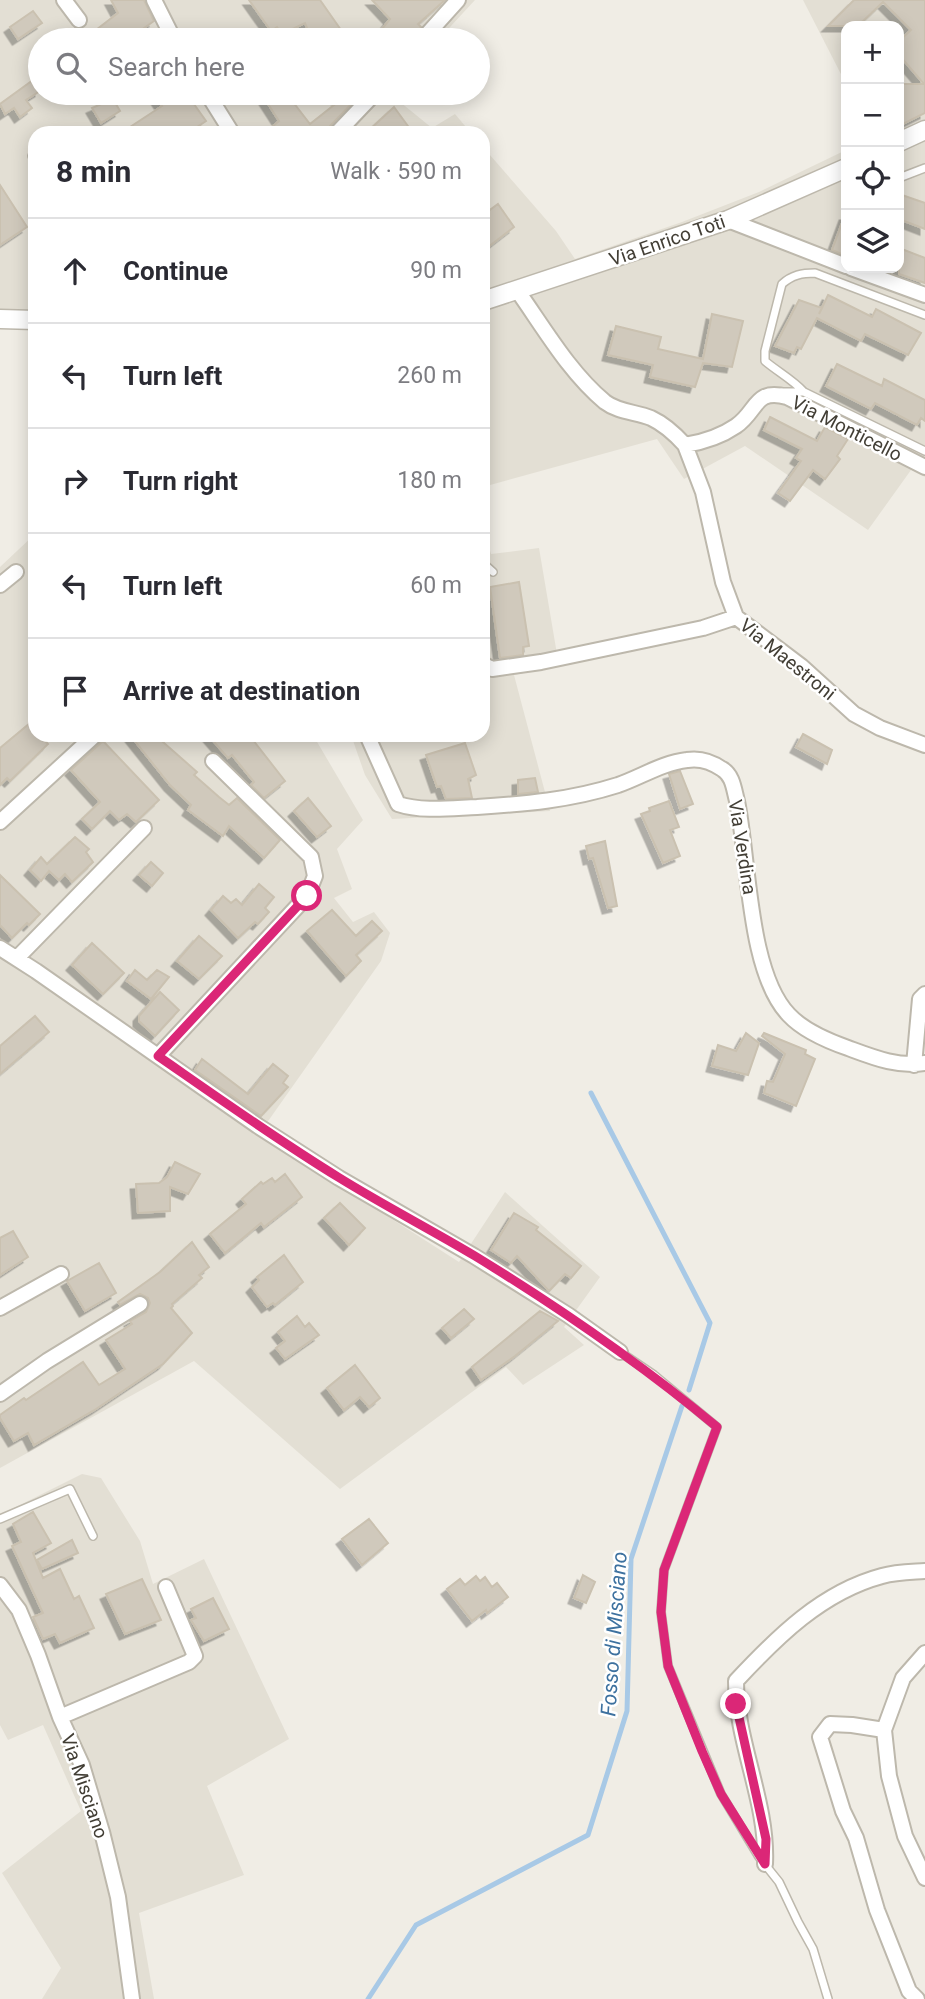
<!DOCTYPE html>
<html lang="en">
<head>
<meta charset="utf-8">
<style>
	body { margin:0; font-family:Roboto,sans-serif; background:#f7f7f7; color:#2b2b33 }
	.controls { position:absolute; right:21px; top:21px; display:grid; overflow:hidden; border-radius:14px; box-shadow:0 4px 18px #0003 }
	.controls button { width:63px; height:63px; display:grid; place-items:center; padding:0; border:0; border-bottom:2px solid #e1e1e2; background:#fff; color:#2b2b33; font:35px sans-serif }
	.stop { position:absolute; width:21px; height:21px; margin:-16px; border:5px solid #db2777; border-radius:50%; background:#fff }
	.stop.end { background:#db2777; border-color:#fff; box-shadow:0 2px 7px #0008 }
	.list { margin:0; padding:0; list-style:none }
	h2 { display:flex; justify-content:space-between; align-items:center; height:91px; margin:0; padding:0 28px; font-size:30px }
	h2 small { font-size:23px; font-weight:400; color:#7c7c81 }
	.list li { display:grid; grid-template-columns:46px 1fr auto; gap:21px; align-items:center; box-sizing:border-box; height:105px; padding:0 28px; border-top:2px solid #e1e1e2 }
	.list b { display:block; font-size:26px; white-space:nowrap }
	.list em { font-size:23px; font-style:normal; color:#7c7c81 }
	.icon { flex:none; width:38px; height:38px; fill:none; stroke:currentColor; stroke-width:2; stroke-linecap:round; stroke-linejoin:round }
	.map { position:relative; flex:none; width:925px; height:1999px; overflow:hidden }
	.search { position:absolute; background:#fff; box-shadow:0 4px 18px #0003; left:28px; top:28px; width:462px; height:77px; display:flex; align-items:center; gap:18px; box-sizing:border-box; padding:0 24px; border-radius:38px; color:#7c7c81; font-size:26px }
	.panel { position:absolute; background:#fff; box-shadow:0 4px 18px #0003; left:28px; top:126px; width:462px; height:616px; border-radius:21px }
	.map>svg:first-child { display:block }
</style>
</head>
<body>
<div class="map">
<svg width="925" height="1999" viewBox="0 0 925 1999">
	<defs>
		<filter id="shadow"><feDropShadow dx="-5.5" dy="5.5" stdDeviation="0" flood-color="#0004"/></filter>
	</defs>
	<rect width="100%" height="100%" fill="#f0ede5"/>
	<path fill="#e3dfd4" d="M0,0H475L438,40H40V93H389L432,128L455,114L471,133H35V326L0,324Z
		M803,0H925V477L911,470L868,530L745,446L684,479L657,439L483,487V147L556,231L575,259L682,222L759,192L846,150V268H899V26H846V84Z
		M483,526L491,554L539,548L559,666L514,675L550,811L392,819L365,775L351,735H483Z
		M35,534V735H313L363,820L337,849L352,889L334,898L353,922L374,912L390,933L381,961L259,1134L459,1262L505,1192L600,1277L564,1327L584,1345L523,1385L506,1367L340,1489L194,1361L0,1468V567Z
		M82,1474L101,1478L140,1541L153,1584L204,1559L289,1739L207,1786L244,1875L139,1913L154,1999H42L61,1968L2,1873L81,1811L43,1725L8,1740L0,1725V1515Z"/>
	<g fill="none" stroke-linecap="round" stroke-linejoin="round">
		<path stroke="#a8c9e6" stroke-width="5" d="M591,1093L710,1323L689,1390
			M368,1999L416,1925L588,1835L627,1711L631,1559L682,1406"/>
	</g>
	<path fill="#d0c9bc" stroke="#cac1b0" stroke-width="2" filter="url(#shadow)" d="M111,0H144L154,21L127,40H83L118,13Z
		M249,0H320L348,40H312L305,23L282,34L277,27L271,31Z
		M372,0H445L418,24L421,27L413,40H373L390,19Z
		M854,0H925V113L899,126V84H924L899,55V41L911,30L883,2L858,26H828Z
		M33,11L42,23L18,39L10,27Z
		M40,75V91L26,100L32,108L20,117L14,108L5,114L0,104Z
		M153,93H186L206,121L188,133H121L162,106Z
		M261,93H286L310,124L339,101L332,93H362L330,126L328,133H265L279,121Z
		M113,99L120,111L101,123L92,108Z
		M394,107L413,133H366Z
		M0,185L27,227L0,245Z
		M899,194L925,203V229L899,219Z
		M498,204L514,227L483,251V215Z
		M845,215H846V256L832,250Z
		M899,248L925,258V283L899,274Z
		M828,295L872,317L876,309L921,333L908,355L865,334L861,341L817,318L801,349L797,347L794,353L775,346L799,300L822,308L819,314Z
		M712,314L743,321L732,367L703,363L695,387L650,377L653,365L608,355L616,326L661,337L658,349L703,359Z
		M837,364L882,386L884,379L925,400V421L921,418L917,425L875,403L871,409L826,386Z
		M770,417L817,441L825,427L848,439L837,456L840,459L825,479L813,470L790,501L778,493L801,461L796,458L802,449L764,430Z
		M519,582L529,646L523,647V655L500,658L490,587Z
		M35,719V735H39L48,744L10,781L7,778L0,785V748Z
		M803,734L832,750L827,764L796,747Z
		M130,735H155L197,772L194,775L219,797L229,805L237,798L280,840L264,858L229,826L223,836L188,810L191,805L170,785Z
		M208,735H249L285,781L264,798L251,785L254,782L232,755L228,758Z
		M103,741L159,800L136,822L127,814L119,820L110,811L92,829L82,819L100,802L71,770Z
		M465,743L476,775L468,779L472,798L446,799L441,786L437,787L426,755Z
		M680,771L693,804L680,809L669,774Z
		M535,778L538,792L518,794V780Z
		M308,798L331,826L317,837L294,811Z
		M669,801L679,827L670,830L680,856L663,863L641,814L650,811L649,808Z
		M75,837L89,849L86,852L93,862L72,882L65,874L59,880L49,871L41,881L30,870L41,857L47,864Z
		M605,841L617,906L608,908L593,858L589,859L586,846Z
		M151,862L163,873L152,886L139,875Z
		M0,875L40,914L29,925L27,923L12,938L0,925Z
		M259,884L274,897L265,908L269,912L258,924L255,922L238,938L211,910L223,896L231,903L236,899L242,905Z
		M332,910L356,936L372,921L382,931L356,955L361,961L346,976L307,931Z
		M199,936L222,956L199,979L177,961Z
		M92,943L124,973L103,994L72,965Z
		M135,970L147,980L157,970L169,977L151,999L127,981Z
		M160,992L179,1010L155,1036L139,1021V1016Z
		M35,1016L49,1032L0,1074V1046Z
		M746,1033L759,1043L748,1075L712,1066L718,1045L736,1051Z
		M764,1033L806,1050L805,1054L815,1059L796,1106L764,1093L767,1081L773,1082L785,1054L762,1036Z
		M202,1059L248,1094L273,1064L288,1076L283,1083L288,1087L261,1116L195,1070Z
		M175,1162L200,1174L188,1194L170,1187V1211L138,1213L136,1184L159,1183L167,1177Z
		M285,1174L302,1197L264,1227L261,1223L225,1253L210,1234L246,1204L242,1199L261,1182L263,1184L272,1178L275,1182Z
		M340,1203L365,1228L349,1245L324,1218Z
		M514,1213L538,1227L536,1230L581,1266L571,1278L565,1274L549,1291L517,1256L511,1263L491,1250Z
		M13,1231L28,1257L0,1275V1238Z
		M192,1242L209,1267L199,1275L202,1278L172,1304L173,1306L171,1308L192,1333L163,1364L96,1409L34,1445L28,1433L14,1441L0,1418V1415L24,1398L26,1400L83,1362L99,1385L125,1369L106,1340L132,1324L130,1321L146,1312L150,1303L148,1298L140,1294L120,1305L118,1302L160,1272Z
		M284,1255L303,1282L275,1305L273,1303L267,1307L252,1287L259,1280L257,1277Z
		M99,1263L116,1293L85,1311L67,1281Z
		M464,1309L474,1319L451,1338L442,1328Z
		M540,1311L558,1321L515,1356L481,1380L472,1367Z
		M297,1316L305,1327L309,1323L319,1335L285,1359L276,1348L285,1341L278,1332Z
		M355,1365L380,1398L369,1407L360,1397L344,1410L327,1388Z
		M33,1512L51,1543L33,1553L43,1578L60,1569L74,1599L79,1596L94,1628L60,1643L55,1634L43,1639L33,1617L43,1613L12,1546L21,1542L13,1524Z
		M369,1519L388,1543L362,1565L342,1539Z
		M72,1540L78,1553L42,1569L37,1560Z
		M583,1575L595,1582L586,1603L574,1598Z
		M476,1576L480,1581L485,1577L492,1587L497,1583L508,1597L487,1613L486,1610L472,1621L447,1589L460,1579L465,1585Z
		M142,1579L161,1620L125,1634L106,1594Z
		M213,1598L229,1629L204,1641L191,1620L196,1618L191,1609Z"/>
	<g fill="none" stroke-linecap="round" stroke-linejoin="round">
		<defs>
			<path id="service" d="M32,156L35,160
				M899,178L925,168
				M782,392H804L925,451
				M804,392C792,379 778,372 765,361V351L782,284C792,275 802,273 815,273L925,315
				M483,563L493,572
				M620,1352L654,1375L717,1427L664,1570L661,1612L668,1666L721,1794L759,1857L779,1882L798,1922L813,1949L828,1999
				M0,1519L70,1489L93,1536"/>
			<path id="minor" d="M64,0L79,20
				M154,0L174,40
				M422,40L458,0
				M207,93L232,133
				M337,133L375,93
				M728,220L846,266
				M851,268L925,295
				M517,290C544,328 569,372 605,402C618,412 636,412 651,418C664,424 675,434 685,445C704,442 720,437 736,426C758,411 754,388 787,397L925,467
				M685,445L703,492L723,582L736,617L801,666L854,714L880,728L925,745
				M0,585L16,572
				M483,664L492,669L541,662L703,628L736,617
				M367,735L398,804C422,812 452,808 477,807C525,804 571,800 618,785C641,777 662,763 687,760C699,758 712,762 722,769C733,775 734,790 737,801C749,859 748,973 789,1015C804,1031 828,1041 848,1048C875,1058 897,1067 925,1063
				M0,822L95,735
				M0,948L36,971L258,1126L339,1178L474,1256L568,1315L620,1352
				M17,958L144,828
				M158,1056L307,896L315,876L311,857L213,761
				M914,1065L920,999L925,994
				M0,1308L61,1274
				M0,1394L47,1361L140,1304
				M0,1585L19,1610L38,1655L60,1717L82,1765L102,1832L118,1897L132,1999
				M925,1653L903,1678L884,1730L889,1776L905,1836L925,1878
				M60,1717L189,1662L195,1656L166,1587
				M884,1730L852,1725L830,1724L820,1737L843,1811L856,1838L877,1910L909,1991L917,1999
				M765,1864C768,1802 736,1743 736,1681C777,1637 822,1592 882,1576C896,1572 911,1572 925,1571"/>
			<path id="tertiary" d="M899,142L925,130
				M483,301L728,220L846,168
				M0,319L35,320"/>
		</defs>
		<use href="#service" stroke="#bdb8ac" stroke-width="10"/>
		<use href="#minor" stroke="#bdb8ac" stroke-width="18"/>
		<use href="#tertiary" stroke="#bdb8ac" stroke-width="21"/>
		<use href="#service" stroke="#fff" stroke-width="7"/>
		<use href="#minor" stroke="#fff" stroke-width="14"/>
		<use href="#tertiary" stroke="#fff" stroke-width="18"/>
	</g>
	<g fill="none" stroke-linecap="round" stroke-linejoin="round">
		<path stroke="#db2777" stroke-width="9" d="M307,896L158,1056C217,1097 276,1139 338,1177C383,1205 430,1229 475,1256C560,1308 641,1364 717,1427L664,1570L661,1612L668,1666L702,1751L721,1794L765,1864L766,1839L736,1704"/>
	</g>
	<g text-anchor="middle" stroke-width="5" stroke-linejoin="round" paint-order="stroke">
		<g font-size="19" fill="#423e35" stroke="#fff">
			<text transform="translate(667 240) rotate(-19)" y="7">Via Enrico Toti</text>
			<text transform="translate(847 428) rotate(27)" y="7">Via Monticello</text>
			<text transform="translate(788 659) rotate(39)" y="7">Via Maestroni</text>
			<text transform="translate(743 847) rotate(81)" y="7">Via Verdina</text>
			<text transform="translate(85 1786) rotate(71)" y="7">Via Misciano</text>
		</g>
		<g font-size="21" font-style="italic" fill="#3d719f" stroke="#fff">
			<text transform="translate(614 1634) rotate(-86)" y="7">Fosso di Misciano</text>
		</g>
	</g>
</svg>
<div class="controls">
<button>+</button>
<button>−</button>
<button><svg class="icon" aria-label="locate" viewBox="0 0 24 24"><circle cx="12" cy="12" r="6"/><path d="M12 2v4M12 18v4M2 12h4M18 12h4"/></svg></button>
<button><svg class="icon" aria-label="layers" viewBox="0 0 24 24"><path d="M12 4l9 5-9 5-9-5zM3 14l9 5 9-5"/></svg></button>
</div>
<div class="stop" style="left:307px;top:896px"></div>
<div class="stop end" style="left:736px;top:1704px"></div>
<div class="search"><svg class="icon" aria-label="search" viewBox="0 0 24 24"><circle cx="10" cy="10" r="6"/><path d="M15 15l6 6"/></svg>Search here</div>
<section class="panel">
<h2>8 min<small>Walk · 590 m</small></h2>
<ul class="list">
<li><svg class="icon" aria-label="ahead" viewBox="0 0 24 24"><path d="M12 20V5M6 11l6-6 6 6"/></svg><div><b>Continue</b></div><em>90 m</em></li>
<li><svg class="icon" aria-label="left" viewBox="0 0 24 24"><path d="M17 20v-9H6M10 6l-5 5 5 5"/></svg><div><b>Turn left</b></div><em>260 m</em></li>
<li><svg class="icon" aria-label="right" viewBox="0 0 24 24"><path d="M7 20v-9h11M14 6l5 5-5 5"/></svg><div><b>Turn right</b></div><em>180 m</em></li>
<li><svg class="icon" aria-label="left" viewBox="0 0 24 24"><path d="M17 20v-9H6M10 6l-5 5 5 5"/></svg><div><b>Turn left</b></div><em>60 m</em></li>
<li><svg class="icon" aria-label="arrive" viewBox="0 0 24 24"><path d="M6 21V4h12l-3 4 3 4H6"/></svg><div><b>Arrive at destination</b></div></li>
</ul>
</section>
</div>
</body>
</html>
